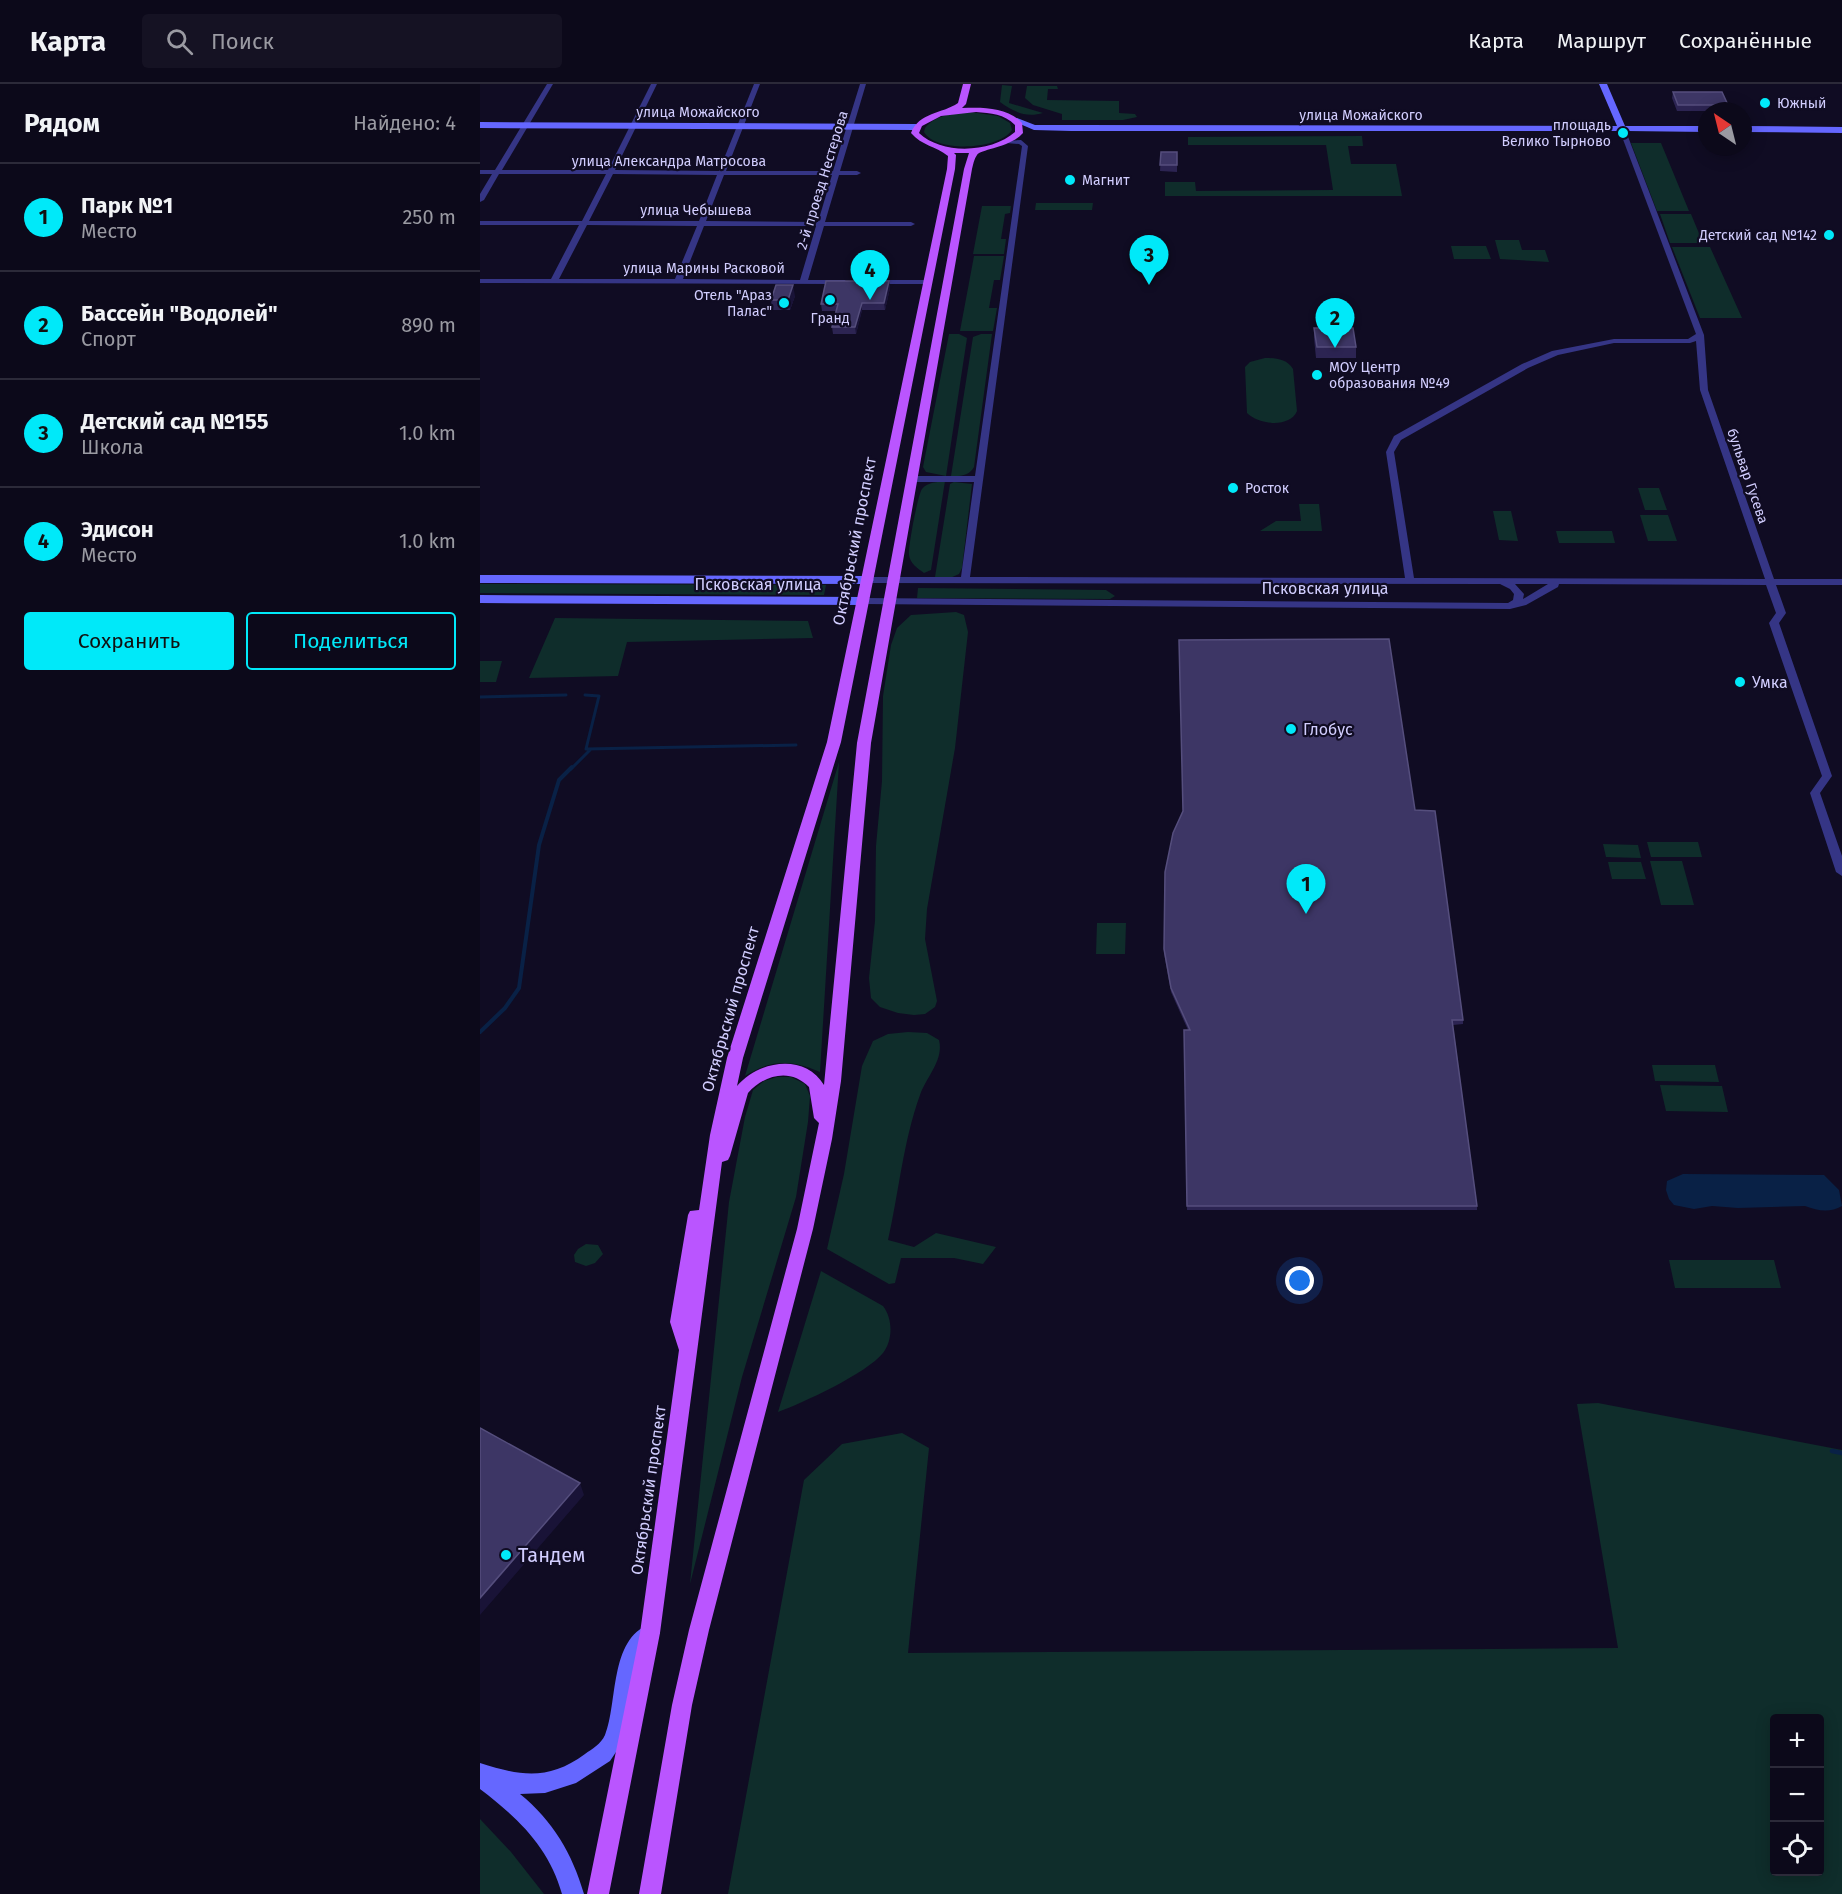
<!DOCTYPE html>
<html lang="ru">
<head>
<meta charset="utf-8">
<style>
	body { margin:0; font-family:"Fira Sans",sans-serif; background:#151223; color:#f1f3f6 }
	.controls { position:absolute; right:18px; bottom:18px; display:grid; overflow:hidden; border-radius:6px; box-shadow:0 3px 15px #0003 }
	.controls button { width:54px; height:54px; display:grid; place-items:center; padding:0; border:0; border-bottom:2px solid #2c2a39; background:#0c091a; color:#f1f3f6; font:30px sans-serif }
	.compass { position:absolute; left:1218px; top:18px; width:54px; height:54px; border-radius:50%; background:#0c091a; box-shadow:0 3px 15px #0003; rotate:325deg }
	.you { position:absolute; left:820px; top:1197px; width:21px; height:21px; margin:-15px; border:4px solid #fff; border-radius:50%; background:#1a73e8; box-shadow:0 0 0 9px #1a73e833 }
	.badge { display:grid; place-items:center; width:39px; height:39px; border-radius:50%; background:#00e9f9; color:#111; font-size:20px; font-weight:700 }
	.pin { position:absolute; translate:-50% -50px; filter:drop-shadow(0 2px 3px #0008) }
	.pin::after { content:''; position:absolute; top:32px; width:21px; height:18px; background:inherit; clip-path:polygon(0 0,100% 0,50% 100%) }
	.list { margin:0; padding:0; list-style:none }
	h2 { display:flex; justify-content:space-between; align-items:center; height:78px; margin:0; padding:0 24px; font-size:26px }
	h2 small { font-size:20px; font-weight:400; color:#9a9aa2 }
	.list li { display:grid; grid-template-columns:39px 1fr auto; gap:18px; align-items:center; box-sizing:border-box; height:108px; padding:0 24px; border-top:2px solid #2c2a39 }
	.list b { display:block; font-size:22px; white-space:nowrap }
	.list p { margin:0; font-size:20px; white-space:nowrap; color:#9a9aa2 }
	.list em { font-size:20px; font-style:normal; color:#9a9aa2 }
	.actions { display:flex; gap:12px; padding:18px 24px }
	.actions a { flex:1; padding:14px 0; border:2px solid #00e9f9; border-radius:6px; text-align:center; font-size:21px; color:#00e9f9 }
	.actions .main { background:#00e9f9; color:#111 }
	.icon { flex:none; width:33px; height:33px; fill:none; stroke:currentColor; stroke-width:2; stroke-linecap:round; stroke-linejoin:round }
	.map { position:relative; flex:none; width:1362px; height:1810px; overflow:hidden }
	header { display:flex; align-items:center; gap:36px; box-sizing:border-box; height:84px; padding:0 30px; background:#0c091a; border-bottom:2px solid #2c2a39 }
	header strong { font-size:28px }
	nav { display:flex; gap:33px; margin-inline-start:auto; font-size:21px }
	.search { width:420px; height:54px; background:#151223; display:flex; align-items:center; gap:15px; box-sizing:border-box; padding:0 21px; border-radius:6px; color:#9a9aa2; font-size:22px }
	main { display:flex }
	aside { flex:1; background:#0c091a }
	.map>svg:first-child { display:block }
</style>
</head>
<body>
<header>
<strong>Карта</strong>
<div class="search"><svg class="icon" aria-label="search" viewBox="0 0 24 24"><circle cx="10" cy="10" r="6"/><path d="M15 15l6 6"/></svg>Поиск</div>
<nav><a>Карта</a><a>Маршрут</a><a>Сохранённые</a></nav>
</header>
<main>
<aside>
<h2>Рядом<small>Найдено: 4</small></h2>
<ul class="list">
<li><span class="badge">1</span><div><b>Парк №1</b><p>Место</p></div><em>250 m</em></li>
<li><span class="badge">2</span><div><b>Бассейн &quot;Водолей&quot;</b><p>Спорт</p></div><em>890 m</em></li>
<li><span class="badge">3</span><div><b>Детский сад №155</b><p>Школа</p></div><em>1.0 km</em></li>
<li><span class="badge">4</span><div><b>Эдисон</b><p>Место</p></div><em>1.0 km</em></li>
</ul>
<div class="actions"><a class="main">Сохранить</a><a>Поделиться</a></div>
</aside>
<div class="map">
<svg width="1362" height="1810" viewBox="0 0 1362 1810">
	<rect width="100%" height="100%" fill="#100c23"/>
	<path fill="#0f2d2b" fill-rule="evenodd" d="M522,1L532,2L529,19L563,29C546,34 534,28 520,18Z
		M547,2H577L578,5H568L567,16L639,17V29L655,30L657,33L643,36H582V30L553,21L545,14Z
		M490,28L518,32L530,39L532,46C519,66 456,69 444,48L445,44C456,30 474,30 490,28Z
		M882,52L883,62H868L871,80H916L922,112H685V98H715L716,107L853,106L846,61H708V53Z
		M1151,59H1181L1209,127H1177Z
		M556,119H613L612,126H555Z
		M502,122H531L530,129L525,130L521,155H526L524,170H493Z
		M1180,130H1211L1223,159H1190Z
		M1015,156H1039L1042,166H1065L1069,178L1020,175Z
		M971,162H1006L1011,175H974Z
		M1192,163H1230L1262,234H1220Z
		M494,172H524L520,196H514L509,224H517L513,247H480Z
		M469,250H479L487,254L466,392L446,388L443,383Z
		M501,250H512L494,383C490,391 480,393 471,392L493,253Z
		M785,274C796,274 807,275 813,285L817,327C810,344 779,341 767,329L765,283L770,278Z
		M465,397L451,486L444,489C437,484 430,479 429,471C428,463 438,410 442,405C447,398 458,398 465,397Z
		M474,398L492,400L482,484L479,490L470,494L455,493L470,400Z
		M1158,404H1179L1187,426H1165Z
		M819,420H839L842,447H780L796,437H821Z
		M1013,427H1031L1038,457L1019,456Z
		M1160,431H1188L1197,457H1168Z
		M1076,447H1132L1135,459H1079Z
		M0,500L346,501L344,511L0,509Z
		M438,504L626,506L635,512L630,515L437,514Z
		M476,528L484,531L488,548L475,664L447,825L445,855L457,917L455,923L445,930L434,931L418,929L400,923L391,914L389,894L395,837L396,762L402,697L403,612L411,561L417,544L431,531Z
		M75,534L328,537L333,554L147,558L138,592L49,594Z
		M0,577H22L16,598H0Z
		M359,678L340,988C311,976 292,975 265,992Z
		M1167,758H1218L1222,773H1171Z
		M1123,760L1158,761L1161,774L1126,773Z
		M1170,777H1202L1214,821H1181Z
		M1128,778H1161L1166,795H1132Z
		M617,839H646L645,870H616Z
		M428,948L447,949L459,956C464,976 447,992 440,1011C423,1058 419,1108 408,1156L434,1163L456,1149L516,1163L503,1180L474,1174H421L415,1199L409,1200L347,1165L364,1090L382,982L393,957L408,950Z
		M1172,981H1235L1239,998L1175,997Z
		M297,993H311L325,1000L330,1012L328,1038L316,1113L262,1293L210,1500L249,1118L265,1033L273,1006L284,997Z
		M1180,1001L1242,1002L1248,1028L1186,1027Z
		M106,1160L118,1161L123,1170L115,1179L106,1182L95,1178L94,1171L98,1165Z
		M1189,1176H1294L1301,1204H1195Z
		M341,1187L403,1222C413,1235 413,1256 403,1269C387,1289 323,1319 298,1328Z
		M1118,1319L1362,1366V1810H248L324,1396L362,1360L422,1349L449,1364L428,1569L1138,1564L1097,1320ZM1340,1634V1788H1294V1634Z
		M0,1735L31,1768L64,1810H0Z"/>
	<path fill="#092146" d="M1203,1090L1344,1091L1359,1106L1362,1122C1350,1129 1338,1127 1325,1122L1258,1124L1232,1122L1214,1125L1194,1121L1189,1115L1186,1106L1187,1097Z"/>
	<g fill="none" stroke-linecap="round" stroke-linejoin="round">
		<path stroke="#092146" stroke-width="3" d="M105,611L119,612L106,665L316,661
			M0,613L86,611
			M91,685L111,665"/>
		<path stroke="#092146" stroke-width="4" d="M0,948L25,924L39,904L59,761L79,696L92,683"/>
		<path stroke="#092146" stroke-width="4.5" d="M1352,1367L1362,1369"/>
		<path fill="#353585" fill-rule="evenodd" d="M67,0H73L22,86H128L171,0H177L135,86L239,87L274,0H280L246,87H353L380,0H386L360,87H377L381,89L377,91H359L345,138H431L435,140L431,142H344L328,196H365L366,198L362,200L0,199V195H71L99,141H0V137H102L126,90H19L4,116L0,118V110L12,90H0V86H15ZM133,90L237,91L219,137H109ZM244,91H352L338,138L226,137ZM107,141L217,142L195,195H79ZM224,142H336L320,196L203,195Z
			M1144,48L1147,50L1224,251L1228,306L1294,495H1362V501H1296L1306,529L1299,539L1352,692L1340,709L1362,772V792L1356,788L1330,709L1342,692L1289,539L1296,529L1286,501L1079,500L1078,503L1046,521L1030,525L383,520L378,517L383,514L1028,519L1033,516L1034,510L1030,505L1020,500L388,499L383,496L388,493H481L494,398H431L427,395L431,392H495L542,62L539,60L526,59V57L541,56L548,62L490,493L925,494L906,368L914,352L1042,280L1072,267L1134,255H1208L1216,250L1141,50ZM1216,257L1220,306L1285,495L934,494L914,368L921,356L1048,284L1078,271L1134,259H1210ZM1035,500H1068L1043,515L1044,510Z
			M391,196H448L452,198L448,200H391Z"/>
		<path fill="#6567ff" fill-rule="evenodd" d="M1119,0H1127L1145,42H1227V48L1147,47L1148,50L1144,53L1139,47H591L554,46L533,37L537,34L555,41H591L1137,42Z
			M0,38L436,40L440,43L436,46L0,44Z
			M1263,42L1362,43V49L1263,48Z
			M0,491L388,492L394,496L388,500L0,499Z
			M0,511L383,513L389,517L383,521L0,519Z
			M170,1540L177,1543L180,1549L160,1576L144,1656L130,1677L96,1699L65,1709L40,1710C73,1737 92,1769 104,1810H82C69,1763 38,1734 0,1705V1679C41,1692 68,1697 105,1670C112,1665 121,1660 125,1651C138,1619 129,1555 170,1540Z"/>
		<path fill="#ba55ff" fill-rule="evenodd" d="M483,0H491L486,20L482,24C502,23 528,23 542,39L543,49C530,64 501,65 497,71C494,75 493,81 492,85L391,659L361,997L352,1055L333,1145L229,1546L212,1621L181,1810H159L192,1621L209,1546L317,1145L339,1039L334,1034L329,1003C311,984 285,990 268,1009L250,1072L248,1076L242,1078L180,1549L129,1810H107L160,1549L199,1266L190,1238L208,1131L210,1127L219,1126L230,1051L247,974L347,658L467,85L468,72C456,62 442,62 431,49C439,28 462,30 478,19ZM496,28C511,29 524,30 535,41V48C511,69 462,71 439,49L442,42L461,32ZM474,69H489L484,85L377,659L344,1001C325,969 279,976 257,1002L263,974L361,658L475,85L476,71Z"/>
	</g>
	<path fill="#2c2452" d="M1193,8L1248,21L1247,27H1197L1192,14Z
		M681,68H697V88L680,87Z
		M409,197L410,204L405,226H382L376,250H353L352,243L356,227H342L341,220Z
		M315,212L310,226H292L291,216Z
		M834,244L876,263V274H836L834,254Z
		M935,726L983,936V940L973,941L997,1122V1126H707L704,950L708,946L691,908L684,869L685,788Z"/>
	<path fill="#191337" d="M409,197L410,204L405,226L404,219Z
		M313,201L315,212L310,226L308,216Z
		M382,219V226L376,250L375,243Z
		M100,1399L104,1411L0,1531V1514Z"/>
	<path fill="#3d3665" stroke="#554e7d" stroke-width="1.5" d="M1193,8H1242L1248,21H1198Z
		M681,68H697V81H680Z
		M346,197H409L404,219H382L375,243H352L358,220H341Z
		M296,201H313L308,216H291Z
		M834,244H873L876,263H837Z
		M909,555L935,726L955,727L983,936H972L997,1122H707L704,946H710L691,904L684,865L685,788L693,749L703,727L699,556Z
		M0,1344L100,1399L0,1514Z"/>
	<g fill="#00e9f9" stroke="#100c23" stroke-width="2">
		<circle cx="1285" cy="19" r="6"/>
		<circle cx="1143" cy="49" r="6"/>
		<circle cx="590" cy="96" r="6"/>
		<circle cx="1349" cy="151" r="6"/>
		<circle cx="350" cy="216" r="6"/>
		<circle cx="304" cy="219" r="6"/>
		<circle cx="837" cy="291" r="6"/>
		<circle cx="753" cy="404" r="6"/>
		<circle cx="1260" cy="598" r="6"/>
		<circle cx="811" cy="645" r="6"/>
		<circle cx="26" cy="1471" r="6"/>
	</g>
	<g text-anchor="middle" stroke-width="4.5" stroke-linejoin="round" paint-order="stroke">
		<g font-size="14" fill="#d2ceff" stroke="#100c23" text-anchor="start">
			<text x="1297" y="24">Южный</text>
			<text x="1131" y="46" text-anchor="end">площадь<tspan x="1131" dy="16">Велико Тырново</tspan></text>
			<text x="602" y="101">Магнит</text>
			<text x="1337" y="156" text-anchor="end">Детский сад №142</text>
			<text x="292" y="216" text-anchor="end">Отель "Араз<tspan x="292" dy="16">Палас"</tspan></text>
			<text x="350" y="239" text-anchor="middle">Гранд</text>
			<text x="849" y="288">МОУ Центр<tspan x="849" dy="16">образования №49</tspan></text>
			<text x="765" y="409">Росток</text>
		</g>
		<g font-size="14" fill="#d2ceff" stroke="#100c23">
			<text x="218" y="33">улица Можайского</text>
			<text x="881" y="36">улица Можайского</text>
			<text x="189" y="82">улица Александра Матросова</text>
			<text transform="translate(342 96) rotate(-73)" y="5">2-й проезд Нестерова</text>
			<text x="216" y="131">улица Чебышева</text>
			<text x="224" y="189">улица Марины Расковой</text>
			<text transform="translate(1268 392) rotate(71)" y="5">бульвар Гусева</text>
		</g>
		<g font-size="16" fill="#d2ceff" stroke="#100c23">
			<text transform="translate(374 457) rotate(-79)" y="6">Октябрьский проспект</text>
			<text x="278" y="506">Псковская улица</text>
			<text x="845" y="510">Псковская улица</text>
			<text transform="translate(250 925) rotate(-74)" y="6">Октябрьский проспект</text>
			<text transform="translate(168 1406) rotate(-82)" y="6">Октябрьский проспект</text>
		</g>
		<g font-size="16" fill="#d2ceff" stroke="#100c23" text-anchor="start">
			<text x="1272" y="604">Умка</text>
			<text x="823" y="651">Глобус</text>
		</g>
		<g font-size="20" fill="#d2ceff" stroke="#100c23" text-anchor="start">
			<text x="38" y="1478">Тандем</text>
		</g>
	</g>
</svg>
<div class="controls">
<button>+</button>
<button>−</button>
<button><svg class="icon" aria-label="locate" viewBox="0 0 24 24"><circle cx="12" cy="12" r="6"/><path d="M12 2v4M12 18v4M2 12h4M18 12h4"/></svg></button>
</div>
<svg class="compass" viewBox="-18 -18 36 36"><path d="M0-13l5 13h-10z" fill="#e53935"/><path d="M0 13l5-13h-10z" fill="#9a9aa2"/></svg>
<div class="you"></div>
<div class="pin badge" style="left:826px;top:830px">1</div>
<div class="pin badge" style="left:855px;top:264px">2</div>
<div class="pin badge" style="left:669px;top:201px">3</div>
<div class="pin badge" style="left:390px;top:216px">4</div>
</div>
</main>
</body>
</html>
